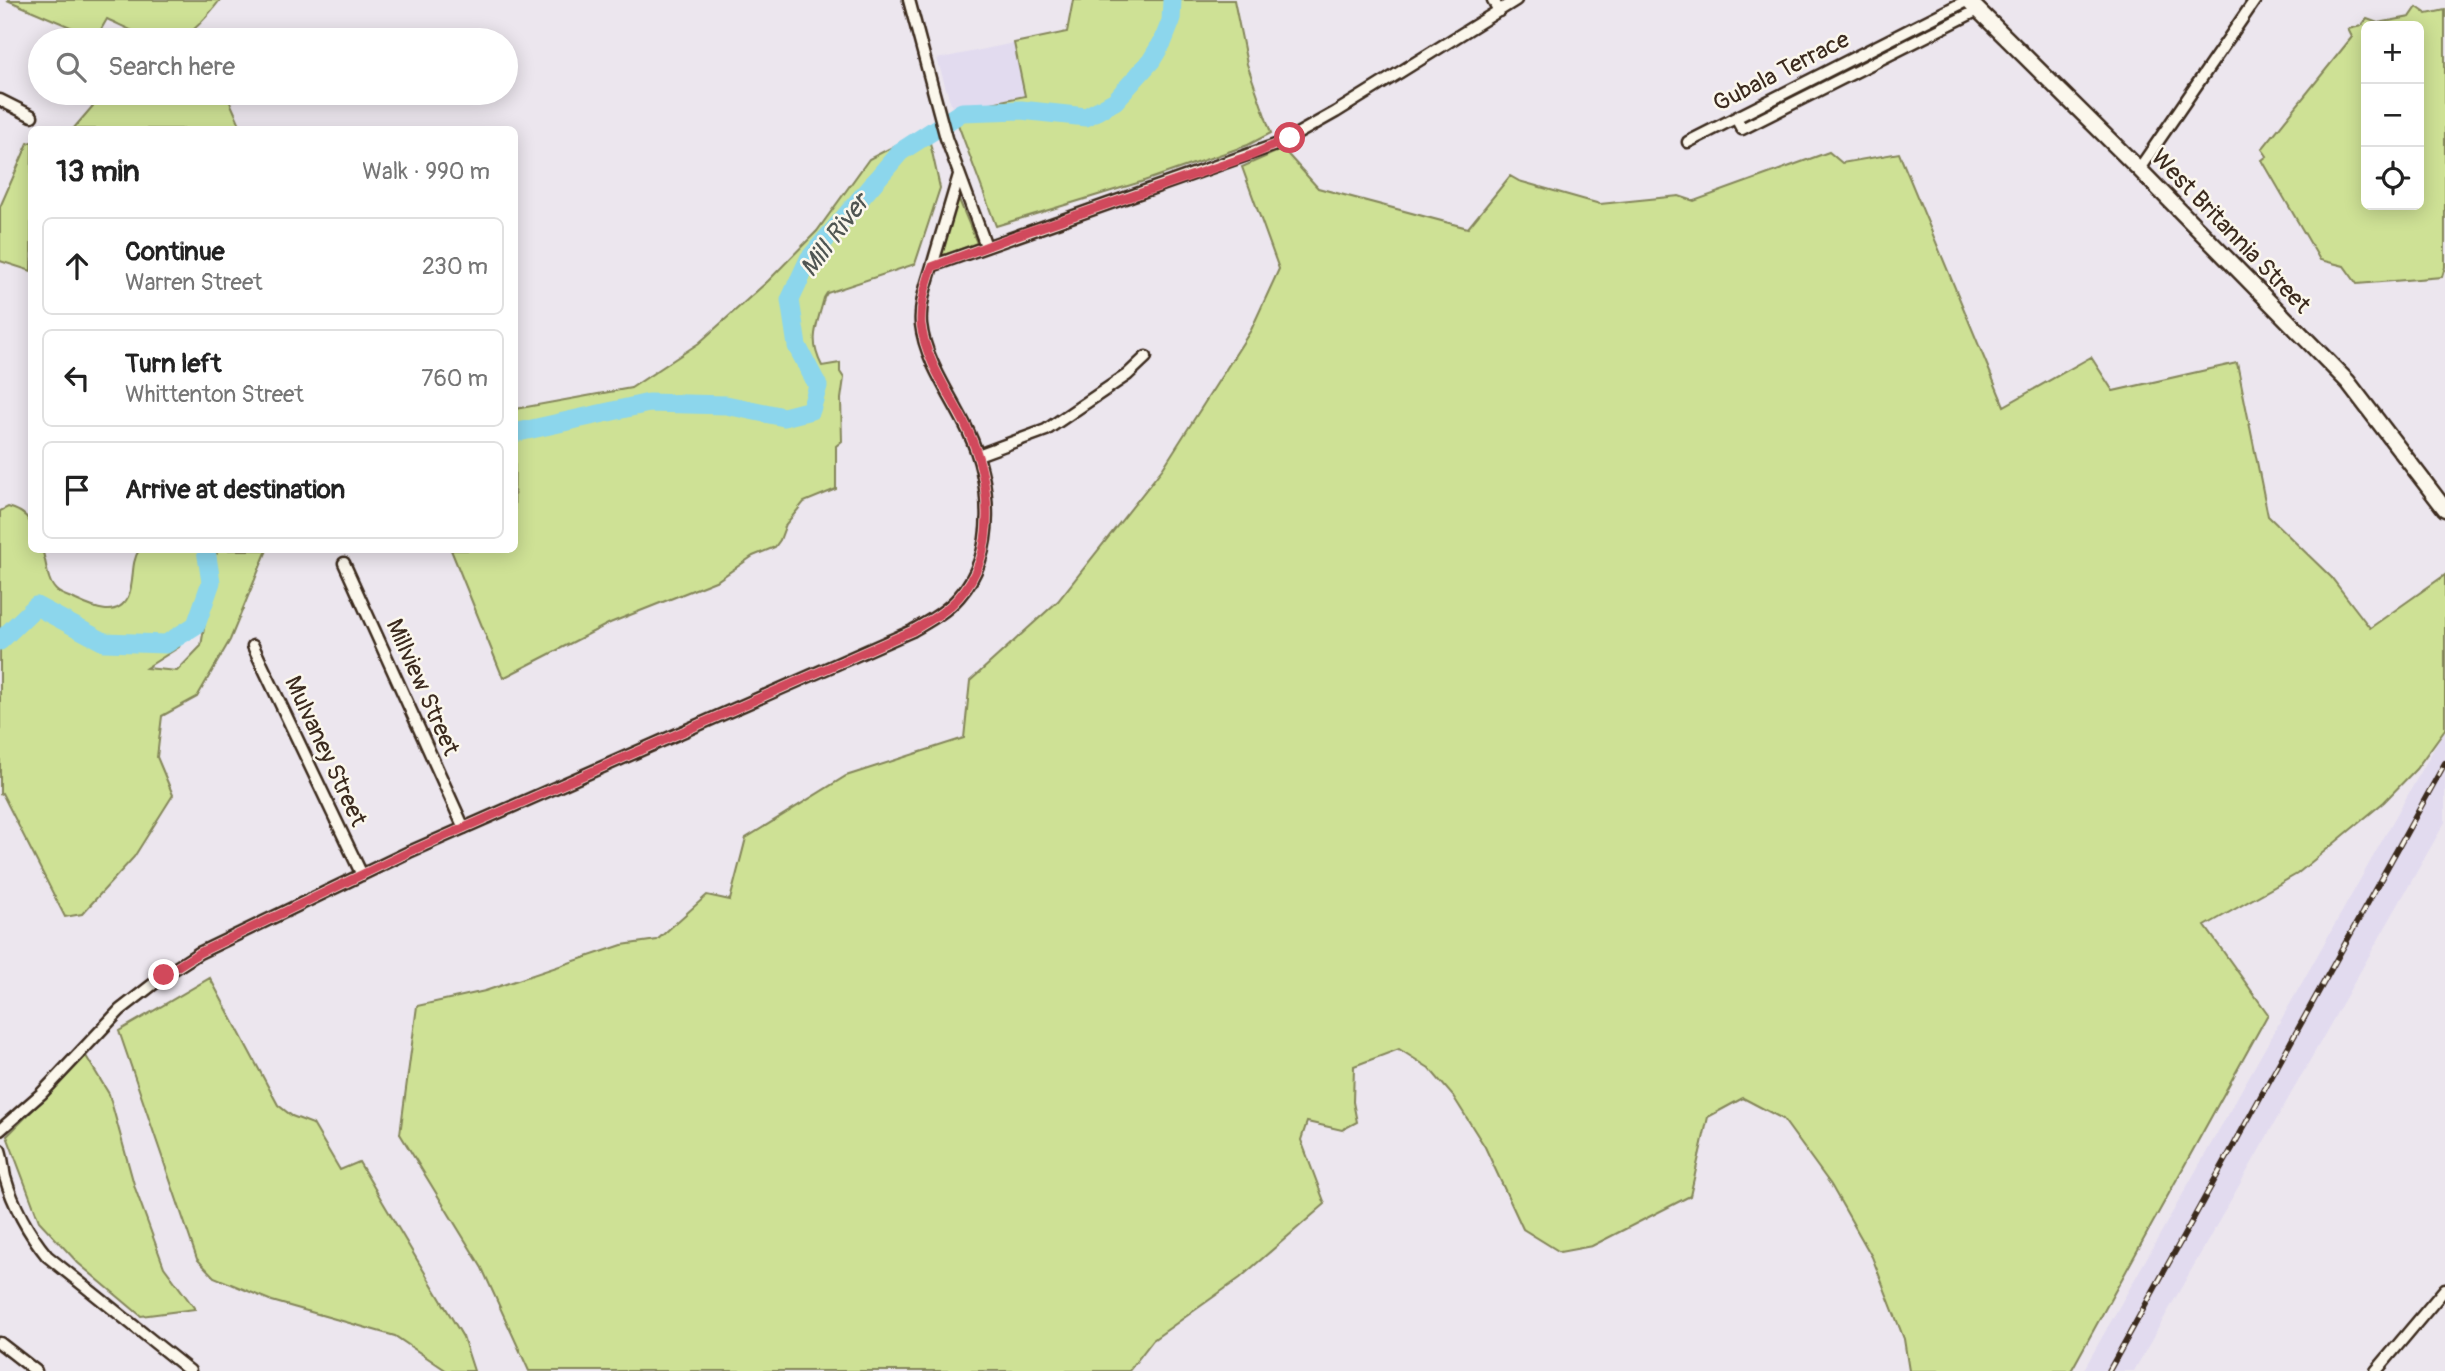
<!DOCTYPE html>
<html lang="en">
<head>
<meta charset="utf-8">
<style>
	body { margin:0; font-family:Pangolin,sans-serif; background:#f2f2f2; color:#222 }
	.controls { position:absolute; right:21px; top:21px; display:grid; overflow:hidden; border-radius:10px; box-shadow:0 4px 18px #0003 }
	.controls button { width:63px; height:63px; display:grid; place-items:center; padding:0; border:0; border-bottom:2px solid #e0e0e0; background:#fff; color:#222; font:35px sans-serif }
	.stop { position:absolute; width:21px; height:21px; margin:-16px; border:5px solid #d1495b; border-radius:50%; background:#fff }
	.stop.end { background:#d1495b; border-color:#fff; box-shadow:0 2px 7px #0008 }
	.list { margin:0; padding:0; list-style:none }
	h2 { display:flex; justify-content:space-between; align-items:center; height:91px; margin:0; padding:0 28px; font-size:30px }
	h2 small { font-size:23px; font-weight:400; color:#767676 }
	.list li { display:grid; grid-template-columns:46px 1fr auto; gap:21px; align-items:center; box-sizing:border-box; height:98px; margin:0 14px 14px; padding:0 14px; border:2px solid #e0e0e0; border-radius:10px }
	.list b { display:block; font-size:26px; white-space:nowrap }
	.list p { margin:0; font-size:23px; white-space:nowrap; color:#767676 }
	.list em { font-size:23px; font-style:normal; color:#767676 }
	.icon { flex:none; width:38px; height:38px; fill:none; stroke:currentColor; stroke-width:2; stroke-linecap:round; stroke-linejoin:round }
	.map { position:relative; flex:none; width:2445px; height:1371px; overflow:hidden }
	.search { position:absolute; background:#fff; box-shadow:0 4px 18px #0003; left:28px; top:28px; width:490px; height:77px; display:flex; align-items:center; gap:18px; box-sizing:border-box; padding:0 24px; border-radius:38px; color:#767676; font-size:26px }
	.panel { position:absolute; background:#fff; box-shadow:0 4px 18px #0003; left:28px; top:126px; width:490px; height:427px; border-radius:10px }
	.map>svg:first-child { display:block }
</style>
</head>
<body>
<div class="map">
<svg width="2445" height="1371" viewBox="0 0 2445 1371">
	<rect width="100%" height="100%" fill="#ece6ee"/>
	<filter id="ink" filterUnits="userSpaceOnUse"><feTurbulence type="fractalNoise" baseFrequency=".0143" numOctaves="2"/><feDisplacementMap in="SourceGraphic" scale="14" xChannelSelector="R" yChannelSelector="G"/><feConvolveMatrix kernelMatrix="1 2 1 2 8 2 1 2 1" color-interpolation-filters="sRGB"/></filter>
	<g filter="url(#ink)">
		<path fill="#e2dbef" d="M1014,43L1026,96L953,111L937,59Z
			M2445,729V822L2134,1371H2083Z"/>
		<path fill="#cee195" stroke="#84865a" stroke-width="2" fill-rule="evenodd" d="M7,0H220C176,57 166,46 107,19L96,38Z
			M1073,0H1234L1247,64L1271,133L1248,145L1141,182L996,226L953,111L1025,96L1014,43L1067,32Z
			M2417,7L2427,14L2445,10V267L2442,277L2357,284L2344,266L2320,260L2262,160L2267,156L2262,149L2352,37L2348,29L2361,26L2367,19L2378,23L2410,17ZM2366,26H2419V205H2366Z
			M104,93H226L242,129H73Z
			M927,129L940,188L915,264L827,293L824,298C817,326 808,339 822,366L840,363V372L844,378L841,399L842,441L836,446V489L804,502L786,524L780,540L775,547L753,556L718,580L610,623L503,678L451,550H514L515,409L631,388L699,343L768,281L817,231L869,159Z
			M31,142H32L31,271L0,261V207L28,143Z
			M1283,149L1318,188L1468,228L1510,176L1519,181L1600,204L1679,196L1694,201L1829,152L1842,163L1899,153L2004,406L2091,357L2113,391L2237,363L2268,516L2331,577L2370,628L2445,575V729L2416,769L2384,802L2297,874L2205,926L2268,1014L2071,1371H1909L1904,1339L1872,1257L1831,1185L1783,1119L1743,1098L1708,1117L1690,1196L1592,1246L1560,1252L1523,1229L1485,1147L1453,1096L1429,1068L1399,1049L1354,1066L1353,1102L1357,1122L1342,1130L1307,1122L1301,1140L1325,1204L1240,1278L1153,1340L1129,1371H529L482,1268L400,1134L417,1006L485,991L622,945L657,940L707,895L730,900L746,838L846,776L964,738L970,681L1058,601L1163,468L1251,330L1279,269L1242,167Z
			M958,197L977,243L941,256Z
			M8,507C34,514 32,526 32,550H42C47,562 46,580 56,590C61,595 70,597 76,600C93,608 117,619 128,597C135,582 130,564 139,550H215L217,553L218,550H267L230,640L197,697L162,716L157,757L173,795L134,857L82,914L65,917L2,793L0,794V511ZM208,605L201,646L177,671L146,668L179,647L187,631Z
			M210,978L278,1105L292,1116L313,1124L340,1170L359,1162L463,1337L474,1371H447L395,1336L272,1301L214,1277L197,1259L119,1031Z
			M86,1056L109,1094L135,1188L164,1267L195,1309L141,1316L78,1263L39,1221L7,1136Z"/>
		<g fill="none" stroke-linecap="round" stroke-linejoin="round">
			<path stroke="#8cd6ec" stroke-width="19" d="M514,433L649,403L726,405L784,417L811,410L818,386L797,346L790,300L809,259L900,152L962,112L1021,110L1086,117L1115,101L1151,61L1163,41L1171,21L1172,0
				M0,641L36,606L104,642L166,644L196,625L211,582L206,550"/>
			<defs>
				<path id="street" d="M909,0L946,138L986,246
					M1493,0L1499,11
					M0,100L32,116
					M1736,118L1742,129L1978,10
					M1688,142L1968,0
					M2139,169L2255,0
					M932,266L1281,143L1336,112L1516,0
					M978,455L1046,430L1127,375L1146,357
					M344,563L464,828
					M253,646L362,875
					M0,1130L41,1094L120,1010L165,975L199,953L409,852L912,631C929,621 946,612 959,597C998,553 991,480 968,431C952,397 925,361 921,324C919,301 929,278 935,256C943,229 951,202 959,175
					M0,1150C3,1159 3,1168 5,1177C13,1205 29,1234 47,1256L190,1371
					M0,1343L36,1371
					M2376,1371L2445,1289"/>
				<path id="secondary" d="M1968,0L2139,169L2348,382L2445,509"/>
			</defs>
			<use href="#street" stroke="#3b2a1e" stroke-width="15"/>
			<use href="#secondary" stroke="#3b2a1e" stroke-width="19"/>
			<use href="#street" stroke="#fbf7ec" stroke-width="10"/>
			<use href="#secondary" stroke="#fbf7ec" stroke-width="14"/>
			<defs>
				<path id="rail" d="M2109,1371L2445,763"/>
			</defs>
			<use href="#rail" stroke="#3b2a1e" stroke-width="6"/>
			<use href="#rail" stroke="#fbf7ec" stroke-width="3.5" stroke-dasharray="10" stroke-linecap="butt"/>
		</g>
	</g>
	<g fill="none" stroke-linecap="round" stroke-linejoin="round" filter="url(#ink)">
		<path stroke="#d1495b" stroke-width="9" d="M164,975L199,953L409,852L912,631C929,621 946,612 959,597C1000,551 990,476 966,426C950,394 925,360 921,324C920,304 926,285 932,267L1012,237L1252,155L1290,138"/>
	</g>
	<g text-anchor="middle" stroke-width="5" stroke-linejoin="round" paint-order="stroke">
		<g font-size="24" fill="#3b2a1e" stroke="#fbf7ec">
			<text transform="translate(1781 71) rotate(-27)" y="8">Gubala Terrace</text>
			<text transform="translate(2231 231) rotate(46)" y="8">West Britannia Street</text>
			<text transform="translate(423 687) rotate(66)" y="8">Millview Street</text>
			<text transform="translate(326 751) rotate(65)" y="8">Mulvaney Street</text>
		</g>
		<g font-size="26" font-style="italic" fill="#4f5552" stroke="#fbf7ec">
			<text transform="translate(834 235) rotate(-53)" y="9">Mill River</text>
		</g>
	</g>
</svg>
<div class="controls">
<button>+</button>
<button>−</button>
<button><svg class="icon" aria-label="locate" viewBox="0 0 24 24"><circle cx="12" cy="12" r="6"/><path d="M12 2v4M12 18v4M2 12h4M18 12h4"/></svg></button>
</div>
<div class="stop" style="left:1290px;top:138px"></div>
<div class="stop end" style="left:164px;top:975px"></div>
<div class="search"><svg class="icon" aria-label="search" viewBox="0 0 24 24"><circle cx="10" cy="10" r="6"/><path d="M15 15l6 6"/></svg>Search here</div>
<section class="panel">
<h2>13 min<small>Walk · 990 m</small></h2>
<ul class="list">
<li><svg class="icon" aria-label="ahead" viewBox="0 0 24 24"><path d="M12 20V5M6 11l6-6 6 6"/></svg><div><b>Continue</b><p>Warren Street</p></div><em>230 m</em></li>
<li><svg class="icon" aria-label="left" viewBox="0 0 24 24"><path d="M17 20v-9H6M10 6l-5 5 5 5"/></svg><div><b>Turn left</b><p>Whittenton Street</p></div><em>760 m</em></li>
<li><svg class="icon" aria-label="arrive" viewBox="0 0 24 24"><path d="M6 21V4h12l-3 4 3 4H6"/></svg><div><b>Arrive at destination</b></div></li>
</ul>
</section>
</div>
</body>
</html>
